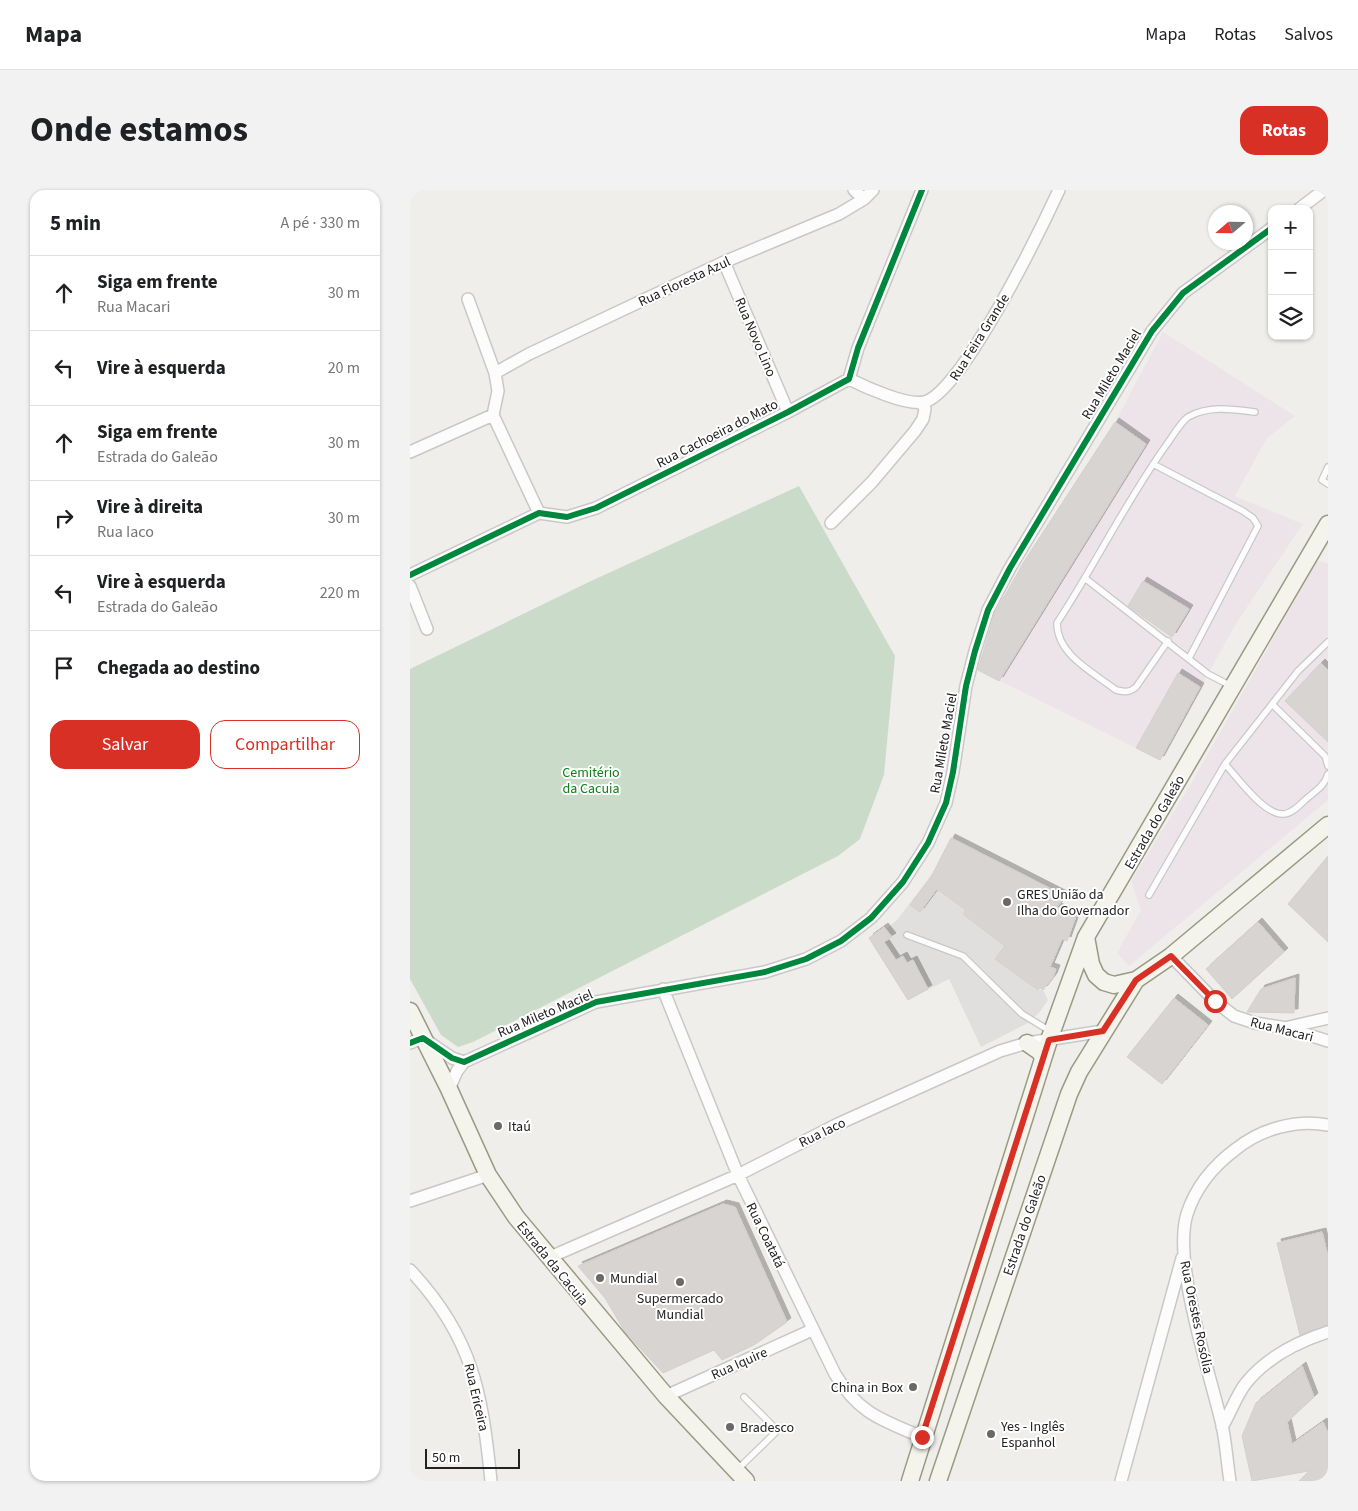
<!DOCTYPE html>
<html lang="pt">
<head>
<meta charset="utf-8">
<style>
	body { margin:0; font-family:"Source Sans 3",sans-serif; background:#f2f2f2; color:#202124 }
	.controls { position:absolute; right:15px; top:15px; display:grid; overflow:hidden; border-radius:10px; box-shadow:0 1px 4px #0004 }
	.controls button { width:45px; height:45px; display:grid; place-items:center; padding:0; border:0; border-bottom:1px solid #e0e0e0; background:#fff; color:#202124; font:25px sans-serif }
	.compass { position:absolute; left:798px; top:15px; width:45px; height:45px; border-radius:50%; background:#fff; box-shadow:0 1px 4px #0004; rotate:250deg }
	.scale { position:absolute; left:15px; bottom:12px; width:95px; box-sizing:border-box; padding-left:5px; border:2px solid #222; border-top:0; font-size:14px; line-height:18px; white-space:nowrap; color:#222; -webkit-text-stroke:4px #fff; paint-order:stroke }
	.stop { position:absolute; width:15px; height:15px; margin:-11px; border:4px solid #d93025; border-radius:50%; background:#fff }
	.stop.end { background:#d93025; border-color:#fff; box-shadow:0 1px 5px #0008 }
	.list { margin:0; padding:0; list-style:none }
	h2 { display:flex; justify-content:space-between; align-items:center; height:65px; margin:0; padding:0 20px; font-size:21px }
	h2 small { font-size:16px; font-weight:400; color:#757577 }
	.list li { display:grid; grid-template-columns:32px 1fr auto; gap:15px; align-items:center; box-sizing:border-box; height:75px; padding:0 20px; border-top:1px solid #e0e0e0 }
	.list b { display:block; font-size:19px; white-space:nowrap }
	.list p { margin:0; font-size:16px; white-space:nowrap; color:#757577 }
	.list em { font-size:16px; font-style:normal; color:#757577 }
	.actions { display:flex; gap:10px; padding:15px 20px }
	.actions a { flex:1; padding:11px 0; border:1px solid #d93025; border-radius:15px; text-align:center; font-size:18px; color:#d93025 }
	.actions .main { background:#d93025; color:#fff }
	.icon { flex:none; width:28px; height:28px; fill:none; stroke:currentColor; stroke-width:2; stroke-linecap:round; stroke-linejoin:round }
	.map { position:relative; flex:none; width:918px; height:1291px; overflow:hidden; border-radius:15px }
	header { display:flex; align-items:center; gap:30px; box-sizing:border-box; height:70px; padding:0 25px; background:#fff; border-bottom:1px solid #e0e0e0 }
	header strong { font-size:24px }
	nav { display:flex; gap:28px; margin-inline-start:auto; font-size:18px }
	.intro { display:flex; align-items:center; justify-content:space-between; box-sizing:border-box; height:120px; padding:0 30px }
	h1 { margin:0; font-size:35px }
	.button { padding:12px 22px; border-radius:15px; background:#d93025; color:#fff; font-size:18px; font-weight:700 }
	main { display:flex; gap:30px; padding:0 30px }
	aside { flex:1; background:#fff; border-radius:15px; box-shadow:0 1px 4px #0004 }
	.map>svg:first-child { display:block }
</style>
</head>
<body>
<header>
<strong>Mapa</strong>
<nav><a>Mapa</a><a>Rotas</a><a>Salvos</a></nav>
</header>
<div class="intro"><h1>Onde estamos</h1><a class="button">Rotas</a></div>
<main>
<aside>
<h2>5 min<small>A pé · 330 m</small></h2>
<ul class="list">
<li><svg class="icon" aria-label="ahead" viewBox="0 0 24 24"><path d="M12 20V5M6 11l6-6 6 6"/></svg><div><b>Siga em frente</b><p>Rua Macari</p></div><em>30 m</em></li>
<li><svg class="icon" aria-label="left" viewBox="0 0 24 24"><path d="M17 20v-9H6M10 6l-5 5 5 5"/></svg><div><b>Vire à esquerda</b></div><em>20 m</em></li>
<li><svg class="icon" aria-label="ahead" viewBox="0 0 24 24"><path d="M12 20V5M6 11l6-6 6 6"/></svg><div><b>Siga em frente</b><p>Estrada do Galeão</p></div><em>30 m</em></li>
<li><svg class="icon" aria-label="right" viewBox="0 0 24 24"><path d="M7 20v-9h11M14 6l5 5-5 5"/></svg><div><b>Vire à direita</b><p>Rua Iaco</p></div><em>30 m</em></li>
<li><svg class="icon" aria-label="left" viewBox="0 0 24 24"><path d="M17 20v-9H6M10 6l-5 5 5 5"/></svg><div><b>Vire à esquerda</b><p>Estrada do Galeão</p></div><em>220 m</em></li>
<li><svg class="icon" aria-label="arrive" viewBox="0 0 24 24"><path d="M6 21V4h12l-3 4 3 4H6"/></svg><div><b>Chegada ao destino</b></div></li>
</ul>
<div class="actions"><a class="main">Salvar</a><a>Compartilhar</a></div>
</aside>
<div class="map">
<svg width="918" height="1291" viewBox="0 0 918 1291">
	<defs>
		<filter id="shadow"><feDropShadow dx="4" dy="-4" stdDeviation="0" flood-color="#0004"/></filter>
	</defs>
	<rect width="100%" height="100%" fill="#f0eeeb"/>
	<path fill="#ede4e9" d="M753,142L885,226L857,248L825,306L893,334L827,432L750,570L568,480L577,433L705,232Z
		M907,371L918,373V610L719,776L707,763L731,720L721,691L782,592Z"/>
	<path fill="#cadbca" d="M389,296L485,466L474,585L450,649L428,666L63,852L48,857L31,845L0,789V479L181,391Z"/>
	<path fill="#e0dfde" d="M522,684L620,760L604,782L628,800H633L638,810L629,823L616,834L571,857L539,789L498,810L459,748L474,737L476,739L487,730Z"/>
	<path fill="#d7d4d2" stroke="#d3d0cc" filter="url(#shadow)" d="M705,232L736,254L589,491L568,480L585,423L615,370Z
		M733,391L779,419L762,447L718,416Z
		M911,473L918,480V552L875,511Z
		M768,483L790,497L750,570L726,558Z
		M541,648L655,706L647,717L666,726L657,751L652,749L640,777L646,779L643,787L633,800L630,798L628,800L585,769L595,756L553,724L556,720L527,699L510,722L500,715L521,687Z
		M918,666V752L878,714Z
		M848,732L874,762L822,809L796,779Z
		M474,737L482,747L474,752L486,770L493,766L497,773L503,770L518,799L498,810L459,748Z
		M885,788L884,823L837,822L851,799Z
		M764,808L798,835L752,894L717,867Z
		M313,1014L325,1017L377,1132L344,1155L312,1170L304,1160L253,1183L215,1142L195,1108L168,1076Z
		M912,1042L918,1067V1135L890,1145L867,1053Z
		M892,1176L904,1207L877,1232L882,1254L913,1232L918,1243V1291H889L899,1281L842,1291L832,1246L846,1213Z"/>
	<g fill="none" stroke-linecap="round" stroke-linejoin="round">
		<defs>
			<path id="service" d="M743,274L833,321L843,328L848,336L779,468
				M918,277L912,290L918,294
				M676,389L798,484L821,496
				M758,451L726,497C719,503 714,502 706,500C683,482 647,465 647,433C685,375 716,311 757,254C763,246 770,233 778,227C798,215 823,219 845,222
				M862,514L915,566L918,576
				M815,574C827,587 854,625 873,624C881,624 889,616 895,610C904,602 915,596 918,584
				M739,705L815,574L888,481L918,452
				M497,745L553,766L612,824L640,841
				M328,1279L365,1243L362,1235L334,1207"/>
			<path id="minor" d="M444,0L454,9
				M889,19L914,0
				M314,72L378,222
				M58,109L85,183L88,201L83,225L129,323
				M85,183L119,164L314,72L429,24L454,9L463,0
				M439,189C455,197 497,216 514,212C551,204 631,39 649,0
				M0,262L83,225
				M421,333L462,292L505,241L513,229L515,219L512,213
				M0,385L129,323L157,327L186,318L378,222L439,189L448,158L512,0
				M0,396L17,439
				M761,766L805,811L824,826L845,833L877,838L918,851
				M253,799L328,985L425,1184C449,1224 472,1230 512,1247
				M879,837L918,828
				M0,853L13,848L42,868L54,872L186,812L355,782L396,769L431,751L461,728L493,692L518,653L536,613L543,582L556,496L565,461L578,420L600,378L742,141L773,103L862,38
				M39,899L47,881L54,872
				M0,1011L78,985
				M138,1068L328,985L428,934L590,861L617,853L693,841
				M0,1080C63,1147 72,1203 81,1291
				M256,1206L402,1140
				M812,1237C820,1224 827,1204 836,1193C857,1167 887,1152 918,1142
				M711,1291L772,1068
				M820,1291C817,1272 816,1253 812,1235C800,1183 762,1072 777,1024C786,996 803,976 826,959C851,939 886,929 918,935"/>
			<path id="secondary" d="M676,747L681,774L686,785L694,792L704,795L726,790L761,766L918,635
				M0,821L39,899L78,985L106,1027L256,1206L336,1291
				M617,853L630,862L633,868
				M500,1291L639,850L676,747L918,334
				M528,1291L659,904L669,882L726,790"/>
		</defs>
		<use href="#service" stroke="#c9c8c7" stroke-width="8"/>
		<use href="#minor" stroke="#c9c8c7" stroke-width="14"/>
		<use href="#secondary" stroke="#999a82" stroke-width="19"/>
		<use href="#service" stroke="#fdfcfc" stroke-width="5.5"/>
		<use href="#minor" stroke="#fdfcfc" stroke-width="11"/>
		<use href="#secondary" stroke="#f4f4ed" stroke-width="16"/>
		<defs>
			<path id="cycleway" d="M0,385L129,323L157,327L186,318L378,222L439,189L448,158L512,0
				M0,853L13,848L42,868L54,872L186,812L355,782L396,769L431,751L461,728L493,692L518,653L536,613L543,582L556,496L565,461L578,420L600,378L742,141L773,103L862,38"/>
		</defs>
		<use href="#cycleway" stroke="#fff" stroke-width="9"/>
		<use href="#cycleway" stroke="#00873e" stroke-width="6"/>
	</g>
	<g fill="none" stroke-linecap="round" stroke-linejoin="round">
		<path stroke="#d93025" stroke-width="6" d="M512,1247L639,850L693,841L726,790L761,766L805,811"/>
	</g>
	<g fill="#6a6968" stroke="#fff" stroke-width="2">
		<circle cx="597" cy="712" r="5"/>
		<circle cx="88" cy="936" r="5"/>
		<circle cx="190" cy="1088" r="5"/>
		<circle cx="270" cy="1092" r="5"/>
		<circle cx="503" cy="1197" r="5"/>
		<circle cx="320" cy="1237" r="5"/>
		<circle cx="581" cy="1244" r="5"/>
	</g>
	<g text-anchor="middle" stroke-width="4" stroke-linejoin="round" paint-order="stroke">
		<g font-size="14" fill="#222" stroke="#fff">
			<text transform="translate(274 91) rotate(-25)" y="5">Rua Floresta Azul</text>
			<text transform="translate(346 147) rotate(67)" y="5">Rua Novo Lino</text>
			<text transform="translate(569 147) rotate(-58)" y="5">Rua Feira Grande</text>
			<text transform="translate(701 184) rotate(-59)" y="5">Rua Mileto Maciel</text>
			<text transform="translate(307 243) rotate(-27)" y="5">Rua Cachoeira do Mato</text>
			<text transform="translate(533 553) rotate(-80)" y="5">Rua Mileto Maciel</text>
			<text transform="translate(744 632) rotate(-60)" y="5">Estrada do Galeão</text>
			<text transform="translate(135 823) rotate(-23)" y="5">Rua Mileto Maciel</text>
			<text transform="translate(872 839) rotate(14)" y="5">Rua Macari</text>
			<text transform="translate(412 942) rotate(-26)" y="5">Rua Iaco</text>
			<text transform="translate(614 1035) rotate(-71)" y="5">Estrada do Galeão</text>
			<text transform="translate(356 1045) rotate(64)" y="5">Rua Coatatá</text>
			<text transform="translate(143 1073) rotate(51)" y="5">Estrada da Cacuia</text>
			<text transform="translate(787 1127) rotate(78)" y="5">Rua Orestes Rosólia</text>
			<text transform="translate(329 1173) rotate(-24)" y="5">Rua Iquire</text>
			<text transform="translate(67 1207) rotate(77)" y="5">Rua Ericeira</text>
		</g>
		<g font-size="14" fill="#0c8416" stroke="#fff">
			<text x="181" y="587">Cemitério<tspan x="181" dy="16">da Cacuia</tspan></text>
		</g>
		<g font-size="14" fill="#222" stroke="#fff" text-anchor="start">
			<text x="607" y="709">GRES União da<tspan x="607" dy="16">Ilha do Governador</tspan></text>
			<text x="98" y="941">Itaú</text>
			<text x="200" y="1093">Mundial</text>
			<text x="270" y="1113" text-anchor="middle">Supermercado<tspan x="270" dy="16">Mundial</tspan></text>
			<text x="493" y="1202" text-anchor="end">China in Box</text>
			<text x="591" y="1241">Yes - Inglês<tspan x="591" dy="16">Espanhol</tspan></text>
			<text x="330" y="1242">Bradesco</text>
		</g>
	</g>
</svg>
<div class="controls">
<button>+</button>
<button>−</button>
<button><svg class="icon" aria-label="layers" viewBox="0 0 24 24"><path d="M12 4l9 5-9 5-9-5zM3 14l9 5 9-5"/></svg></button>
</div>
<svg class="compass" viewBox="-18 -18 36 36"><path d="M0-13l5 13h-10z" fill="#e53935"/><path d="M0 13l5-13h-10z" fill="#757577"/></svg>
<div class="scale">50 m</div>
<div class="stop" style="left:805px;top:811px"></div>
<div class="stop end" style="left:512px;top:1247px"></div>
</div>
</main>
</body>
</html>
